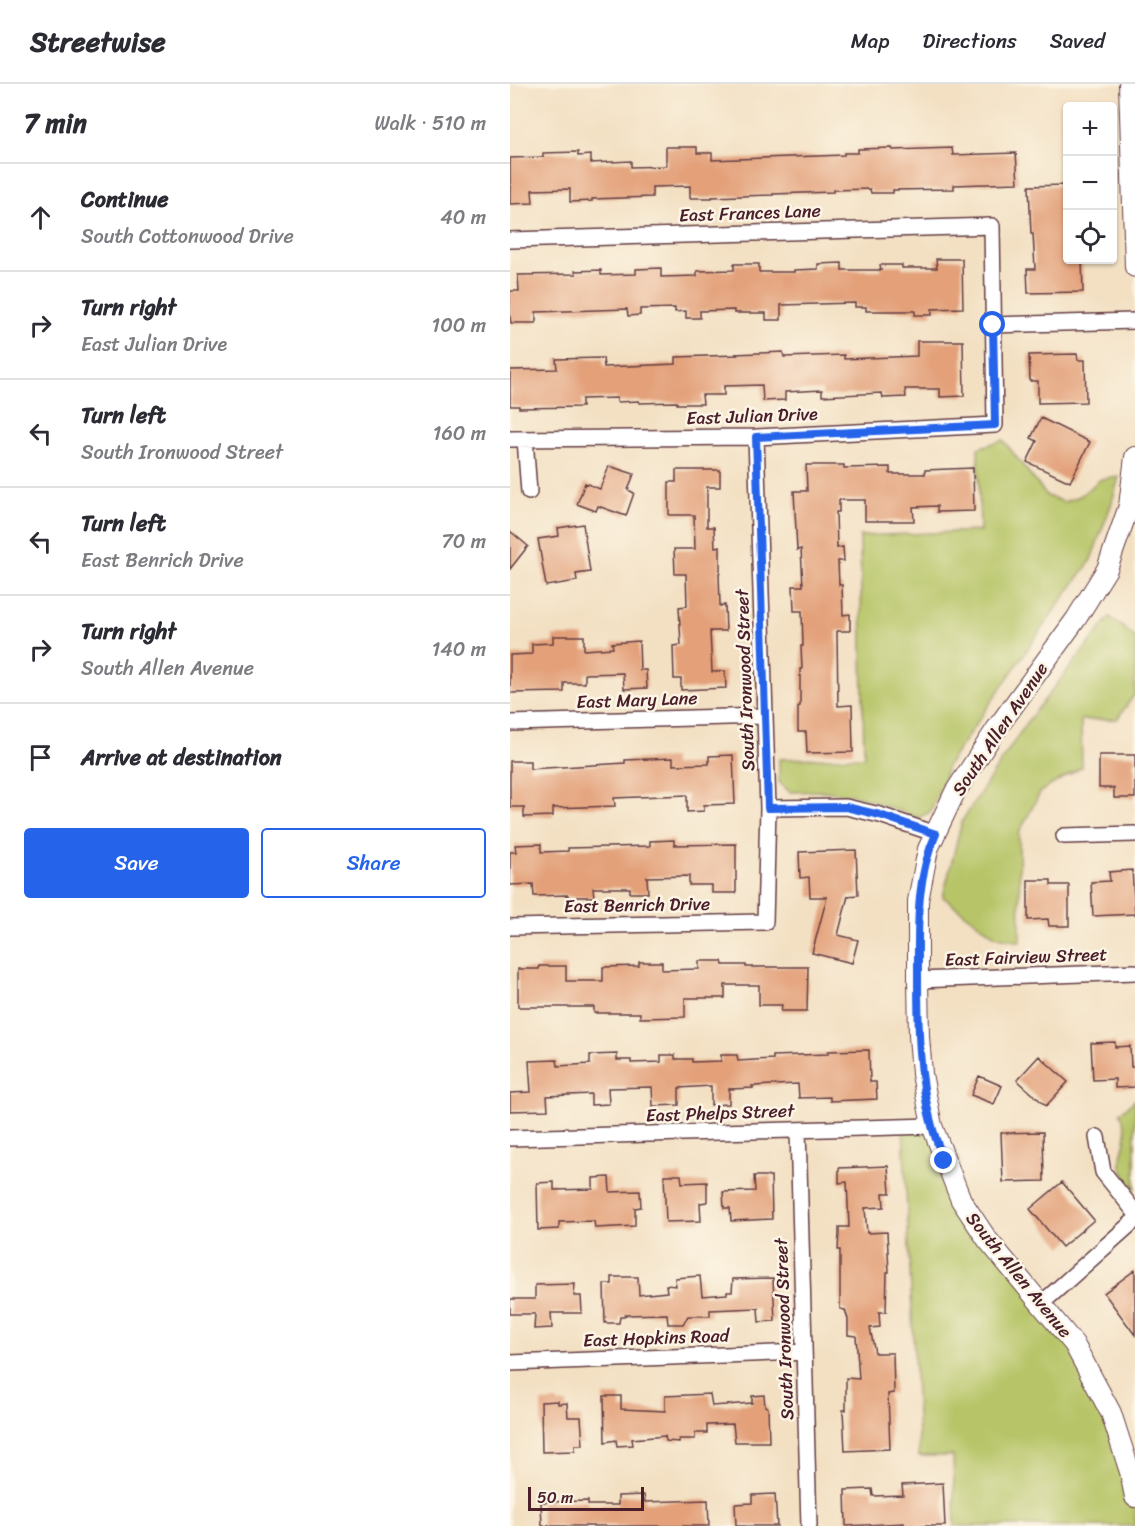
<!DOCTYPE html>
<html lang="en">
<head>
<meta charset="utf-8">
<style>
	body { margin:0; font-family:Sriracha,sans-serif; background:#f2f2f3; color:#2b2b33 }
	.controls { position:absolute; right:18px; top:18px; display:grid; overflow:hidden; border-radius:6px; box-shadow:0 2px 4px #0004 }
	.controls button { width:54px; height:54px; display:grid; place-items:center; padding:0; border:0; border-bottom:2px solid #e1e1e2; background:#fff; color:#2b2b33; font:30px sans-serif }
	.scale { position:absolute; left:18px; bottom:15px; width:116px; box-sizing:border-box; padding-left:6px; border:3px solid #4a1f2b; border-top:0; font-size:16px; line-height:21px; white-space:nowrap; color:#4a1f2b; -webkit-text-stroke:4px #fcf5e5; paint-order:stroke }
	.stop { position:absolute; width:18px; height:18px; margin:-14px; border:4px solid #2563eb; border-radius:50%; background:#fff }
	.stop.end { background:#2563eb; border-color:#fff; box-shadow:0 2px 6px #0008 }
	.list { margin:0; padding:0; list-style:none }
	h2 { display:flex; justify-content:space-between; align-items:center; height:78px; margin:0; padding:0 24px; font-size:26px }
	h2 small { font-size:20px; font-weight:400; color:#7c7c81 }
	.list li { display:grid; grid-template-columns:39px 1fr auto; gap:18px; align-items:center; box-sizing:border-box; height:108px; padding:0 24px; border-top:2px solid #e1e1e2 }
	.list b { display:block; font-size:22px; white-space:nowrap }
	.list p { margin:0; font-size:20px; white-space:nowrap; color:#7c7c81 }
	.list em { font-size:20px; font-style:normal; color:#7c7c81 }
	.actions { display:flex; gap:12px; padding:18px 24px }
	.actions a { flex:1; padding:14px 0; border:2px solid #2563eb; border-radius:6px; text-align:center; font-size:21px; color:#2563eb }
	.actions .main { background:#2563eb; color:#fff }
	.icon { flex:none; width:33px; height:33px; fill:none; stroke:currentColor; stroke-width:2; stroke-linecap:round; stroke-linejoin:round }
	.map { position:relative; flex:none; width:625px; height:1442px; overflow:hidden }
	header { display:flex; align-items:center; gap:36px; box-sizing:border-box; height:84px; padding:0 30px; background:#fff; border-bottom:2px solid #e1e1e2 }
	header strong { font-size:28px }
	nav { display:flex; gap:33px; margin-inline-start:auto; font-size:21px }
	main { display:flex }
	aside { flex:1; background:#fff }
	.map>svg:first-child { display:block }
</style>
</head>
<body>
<header>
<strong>Streetwise</strong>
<nav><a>Map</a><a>Directions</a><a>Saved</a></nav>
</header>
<main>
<aside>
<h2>7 min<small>Walk · 510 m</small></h2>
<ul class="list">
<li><svg class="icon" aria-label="ahead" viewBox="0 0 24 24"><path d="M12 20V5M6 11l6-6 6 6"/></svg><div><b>Continue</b><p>South Cottonwood Drive</p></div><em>40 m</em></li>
<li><svg class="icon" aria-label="right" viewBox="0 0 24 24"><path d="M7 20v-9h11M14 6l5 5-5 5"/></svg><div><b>Turn right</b><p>East Julian Drive</p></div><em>100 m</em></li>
<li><svg class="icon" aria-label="left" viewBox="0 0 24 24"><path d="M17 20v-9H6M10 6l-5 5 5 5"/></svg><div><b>Turn left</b><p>South Ironwood Street</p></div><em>160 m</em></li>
<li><svg class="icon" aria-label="left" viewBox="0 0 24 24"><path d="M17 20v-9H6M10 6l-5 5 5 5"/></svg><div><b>Turn left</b><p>East Benrich Drive</p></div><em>70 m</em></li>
<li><svg class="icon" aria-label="right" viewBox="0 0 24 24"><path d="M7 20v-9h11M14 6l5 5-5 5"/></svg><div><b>Turn right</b><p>South Allen Avenue</p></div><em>140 m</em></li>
<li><svg class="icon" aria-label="arrive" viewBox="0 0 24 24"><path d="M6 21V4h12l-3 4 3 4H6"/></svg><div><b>Arrive at destination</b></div></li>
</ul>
<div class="actions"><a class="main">Save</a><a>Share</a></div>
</aside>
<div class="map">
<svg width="625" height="1442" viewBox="0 0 625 1442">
	<rect width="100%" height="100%" fill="#fcf5e5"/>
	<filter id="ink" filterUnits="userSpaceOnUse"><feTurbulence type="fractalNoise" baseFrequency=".0167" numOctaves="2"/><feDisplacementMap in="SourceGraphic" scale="12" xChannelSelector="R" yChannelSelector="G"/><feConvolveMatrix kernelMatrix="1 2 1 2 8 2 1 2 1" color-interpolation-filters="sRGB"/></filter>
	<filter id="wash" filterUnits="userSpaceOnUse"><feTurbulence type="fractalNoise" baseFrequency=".008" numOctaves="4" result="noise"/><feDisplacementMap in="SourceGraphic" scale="24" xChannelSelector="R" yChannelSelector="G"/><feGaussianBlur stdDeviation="1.35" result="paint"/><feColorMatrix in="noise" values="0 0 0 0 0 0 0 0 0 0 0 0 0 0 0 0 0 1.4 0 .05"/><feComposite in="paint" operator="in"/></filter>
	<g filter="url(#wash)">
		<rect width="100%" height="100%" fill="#f3e0c3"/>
		<path fill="#b7c568" stroke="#80724a" stroke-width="1.5" d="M493,356L537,412L554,418L570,412L591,395L609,393L601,421L580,478L543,528L437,682L433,698L420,728L408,734L348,712L314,707L280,708L269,698V675L354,673L350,452L470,447L468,364Z
			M600,533L625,553V610L607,635L571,636L572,683L531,707L509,749L510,858L485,852L433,813L452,737L517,638Z
			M625,1016V1105C620,1099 614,1092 612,1085C606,1065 625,1057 610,1029Z
			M422,1042L451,1116L564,1260L625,1413V1442H445L443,1372H409L393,1043Z"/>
		<g id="blocks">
			<path fill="#e3a079" d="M156,63H187V69H202V76L334,71V69H348V65L382,64L383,66L442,64L443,71L506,69L508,99L444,101V105L383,106V109H361L360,105L323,106V108L263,110V111L202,113V114H180V102L142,103V113L82,115V117L60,118V105L22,106L23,119L0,120V74L33,73V69L68,68V72L81,71V79L121,77V83L156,82Z
				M555,101V111H558V176H572L573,208L518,209L517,185H525L523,150H521L519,102Z
				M426,175H452L453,224L422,225V231H405V227H356V223H345V219L271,221V236H256V229H224V226L190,227V234H176V227L165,228V224L130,225V231L118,232L117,225L26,228V239H1L0,234V207H9L8,191L66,190L65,187L91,186V191L126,190V185L151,184V193L187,192V187L224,186V180H249V188H284V186L308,185V180L332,179V186H371L370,181H392V184H427Z
				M407,257H453L454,312L430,313V305H395L396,313L373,314L372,309L312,312V306L275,308V316L253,317L252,301L214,302V311H192L193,320H167V318L129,319V317L107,318V314L72,315V323L9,324V322H0V286L47,285L46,275L93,274L94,283L166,280V273L227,271L226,270L273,268L274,273L334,271V275L407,272Z
				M567,270L568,276H575L576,318L528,319V297H520L519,271Z
				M531,334L580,358L560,398L517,378L527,357L521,354Z
				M296,381H334V384L380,383V390H415V386L463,384L464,427L427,428V422L403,423L404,437H355V416H329V428H326L327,464L333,463L334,477H328L329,501H332L333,531L340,530V547H327L328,622L342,621L343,668L297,669L296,648H288V623L290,622V585H292L291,562H293L292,527H284L283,502H293L291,465L287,466L284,407H297Z
				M99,382L124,390L118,406L124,409L116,432L88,422L86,427L67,420L75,399L90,405Z
				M166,386H210V403H197V443H204L205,463L210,462V489H209L210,522L215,521L216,547H200L202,588L215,587L216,604L171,606V595H164L163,562L171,561L169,523L177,522L176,490H165L164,465H185L184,431H159V398H166Z
				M73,440L80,488L66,490L67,497L36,502L28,455L49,452L48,444Z
				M0,447L18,462L0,485Z
				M43,552H74V566L103,564L102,559L129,557L130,586H136L137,604L114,605L113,589L75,590V599H54V608L0,609V571L22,570V560L43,559Z
				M223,671L225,720L194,721V727L177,728V711L104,714L105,722L43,724V732L14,733V723H0V677H20V685L115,679V676L163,674V681L199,680V672Z
				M589,671H625V714H604V704H589Z
				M164,756V761L226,760V809H202V801H179V792L137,793L138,809H120V804H83L84,813H58V811L24,812L23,800L0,801V768H6L5,761L31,760V768L58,767V764L140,762V757Z
				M346,766L348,811L338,812L328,851L348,856L342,879L302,869L317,813H300L299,793L290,794L289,768Z
				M622,786L625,830L583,832L581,798L600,797L599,788Z
				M518,796H541V801H559V842H539L538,835L518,836Z
				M189,877H212L213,881H236V883H298L297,927H271L272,921H249V901H215V914H175V933L130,934V929H84V923H8V885H29V882H56V897H93V883L129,882V878H152V886L189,885Z
				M605,958V963L620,962L621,983H625V1003L605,1004V995L583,996L581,959Z
				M359,966L360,998H366L367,1015L320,1017V1013L289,1014L288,1000L242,1002L243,1004L219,1005V1020L201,1021V1002L169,1004V1021L143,1022L142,1003L98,1004L99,1020L81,1021V1010L37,1012L38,1026L0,1027V1009L21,1008L19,977L47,976L48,982L80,980V971L107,970V976H121V979L151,978V971H165V975H182V978L211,977V971H227L228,977L263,975V972L318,970V967Z
				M529,972L558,998L536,1022L507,996Z
				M469,992L492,1002L484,1020L461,1011Z
				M533,1048L534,1097L493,1098L491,1049Z
				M378,1082L380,1109H373L374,1123L355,1124L357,1149L377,1148L379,1188H377L376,1228H369L370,1243L360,1244L365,1269H383L384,1309L378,1310L380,1365L335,1367L333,1326H336V1294L349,1295L346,1252L338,1251V1235L335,1226L330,1225V1166H328L329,1150V1143H339L337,1098L329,1099V1084Z
				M154,1091H171L172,1099L197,1098V1118L190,1119L191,1137L156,1138Z
				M244,1092H261L262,1135L221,1137L220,1124H214L213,1108L245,1107Z
				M99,1093L100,1108L130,1107L131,1123L125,1124V1142L85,1144L84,1137L49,1138V1145L28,1146L27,1099L44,1098V1106L83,1105V1094Z
				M552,1098L584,1136L552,1163L520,1125Z
				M625,1186V1251L594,1209Z
				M190,1192L192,1212L217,1210V1208H222L223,1195L263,1194L265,1237L249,1238L248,1224L200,1226V1232H178L173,1240H158L157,1230L115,1231L114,1233H110L109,1239H95L94,1200H102V1193H128L129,1211L157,1208L156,1201L166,1202L165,1194Z
				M65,1200L64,1212H71L72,1229H41L42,1244L24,1245L25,1230H0V1215H25V1201Z
				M200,1310L202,1322L242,1319V1312L254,1311L255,1322L258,1324L259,1358H225L223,1340L197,1341V1349H185V1355H169V1358L156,1357L155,1352L122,1355L123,1361L107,1362L106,1356L95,1358L94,1312H111V1325L155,1327V1312Z
				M48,1317V1320L57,1319L58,1333H71L73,1361H65V1367L32,1368L31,1318Z
				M433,1399L435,1442H394V1439L336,1442L335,1406L362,1405L363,1412L393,1411L392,1401Z
				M265,1410L267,1442H226L225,1420L242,1419V1411Z
				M134,1411L135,1418L198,1416L199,1442H32L31,1418L78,1417V1421H108V1412Z"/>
		</g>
	</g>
	<g filter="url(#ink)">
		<use href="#blocks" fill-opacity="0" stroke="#633c42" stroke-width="1.5"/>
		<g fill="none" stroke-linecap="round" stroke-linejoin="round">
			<defs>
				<path id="minor" d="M0,156L482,142L485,341L246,353L0,355
					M484,241L625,237
					M15,355L19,408
					M0,639L255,632
					M258,724L336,723L370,731L426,750
					M554,752L625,750
					M0,843L255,838L258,724L246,353
					M408,896L625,888
					M288,1046L299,1442
					M587,1053L593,1088L625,1128
					M0,1054L422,1042
					M531,1220L625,1136
					M0,1279L294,1268"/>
				<path id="tertiary" d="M619,0L625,183
					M625,373L619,422L597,485L566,535L487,644L445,708L418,765L408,817V896L409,952L412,990L422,1042L451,1116L477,1155L564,1260L601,1329L620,1388L625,1413"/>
			</defs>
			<use href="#minor" stroke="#633c42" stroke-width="18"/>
			<use href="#tertiary" stroke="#633c42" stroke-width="22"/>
			<use href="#minor" stroke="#fff" stroke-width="15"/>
			<use href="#tertiary" stroke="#fff" stroke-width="20"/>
		</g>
	</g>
	<g fill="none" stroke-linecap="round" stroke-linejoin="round" filter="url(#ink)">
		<path stroke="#2563eb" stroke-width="8" d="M434,1077C430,1066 425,1054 422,1042C408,993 408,937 408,886C408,841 406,793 426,750L370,731L336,723L258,724L246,353L485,341L483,241"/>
	</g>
	<g text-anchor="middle" stroke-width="5" stroke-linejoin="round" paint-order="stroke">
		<g font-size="18" fill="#4a1f2b" stroke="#fcf5e5">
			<text transform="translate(240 129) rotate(-2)" y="6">East Frances Lane</text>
			<text transform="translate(242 332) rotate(-2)" y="6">East Julian Drive</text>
			<text transform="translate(235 596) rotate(-92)" y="6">South Ironwood Street</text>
			<text transform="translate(127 616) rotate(-2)" y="6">East Mary Lane</text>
			<text transform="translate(490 645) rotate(-56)" y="6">South Allen Avenue</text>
			<text transform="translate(127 821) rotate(-1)" y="6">East Benrich Drive</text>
			<text transform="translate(516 873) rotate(-2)" y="6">East Fairview Street</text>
			<text transform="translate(210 1029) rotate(-2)" y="6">East Phelps Street</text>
			<text transform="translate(509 1191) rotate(51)" y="6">South Allen Avenue</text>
			<text transform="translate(274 1245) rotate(-92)" y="6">South Ironwood Street</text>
			<text transform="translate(146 1254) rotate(-2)" y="6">East Hopkins Road</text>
		</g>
	</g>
</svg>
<div class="controls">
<button>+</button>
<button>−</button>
<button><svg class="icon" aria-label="locate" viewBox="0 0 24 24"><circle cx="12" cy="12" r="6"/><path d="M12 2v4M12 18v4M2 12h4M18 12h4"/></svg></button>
</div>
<div class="scale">50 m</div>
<div class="stop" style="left:483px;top:241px"></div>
<div class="stop end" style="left:434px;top:1077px"></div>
</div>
</main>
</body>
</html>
